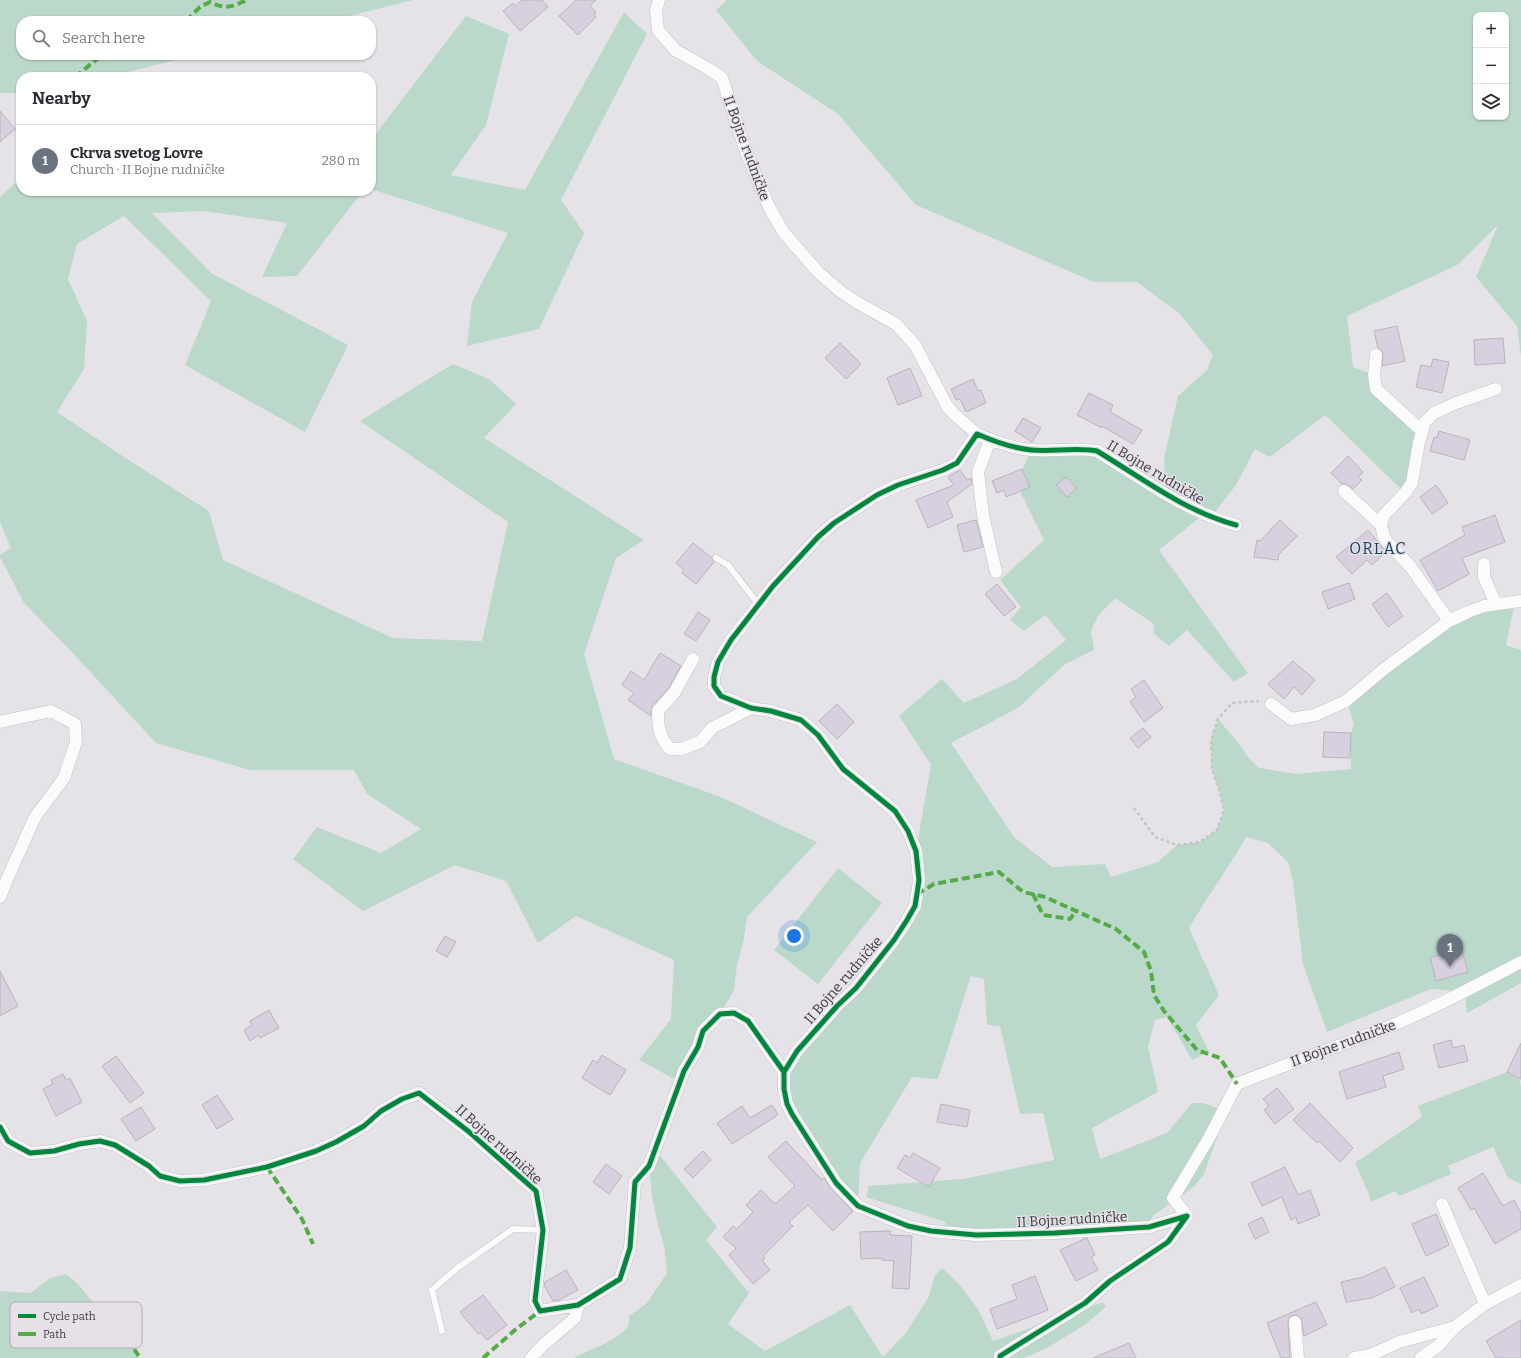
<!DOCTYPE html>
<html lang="en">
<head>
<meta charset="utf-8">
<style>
	body { margin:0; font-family:Bitter,serif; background:#f2f2f3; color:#2b2b33 }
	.controls { position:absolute; right:12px; top:12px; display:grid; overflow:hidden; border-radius:8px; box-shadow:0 1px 3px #0004 }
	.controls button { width:36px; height:36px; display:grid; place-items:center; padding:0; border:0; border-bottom:1px solid #e1e1e2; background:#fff; color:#2b2b33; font:20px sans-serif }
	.you { position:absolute; left:794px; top:936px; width:14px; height:14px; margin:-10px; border:3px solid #fff; border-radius:50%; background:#1a73e8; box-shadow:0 0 0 6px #1a73e833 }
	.badge { display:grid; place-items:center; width:26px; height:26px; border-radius:50%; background:#767578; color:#fff; font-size:13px; font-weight:700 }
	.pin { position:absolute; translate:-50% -33px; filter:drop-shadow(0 1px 2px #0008) }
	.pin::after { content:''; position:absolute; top:21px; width:14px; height:12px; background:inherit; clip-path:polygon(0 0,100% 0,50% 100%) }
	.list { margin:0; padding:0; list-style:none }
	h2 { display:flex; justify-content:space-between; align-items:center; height:52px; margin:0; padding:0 16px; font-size:17px }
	h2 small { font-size:13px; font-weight:400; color:#7c7c81 }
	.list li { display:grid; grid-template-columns:26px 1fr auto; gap:12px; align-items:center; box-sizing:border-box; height:72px; padding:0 16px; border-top:1px solid #e1e1e2 }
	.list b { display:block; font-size:15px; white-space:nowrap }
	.list p { margin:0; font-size:13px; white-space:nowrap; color:#7c7c81 }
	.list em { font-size:13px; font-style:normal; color:#7c7c81 }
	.icon { flex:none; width:22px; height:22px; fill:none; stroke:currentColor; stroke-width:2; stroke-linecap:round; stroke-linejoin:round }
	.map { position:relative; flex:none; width:1521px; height:1358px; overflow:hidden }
	.search { position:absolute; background:#fff; box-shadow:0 1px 3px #0004; left:16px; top:16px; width:360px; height:44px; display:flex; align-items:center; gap:10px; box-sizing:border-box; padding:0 14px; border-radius:16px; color:#7c7c81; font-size:15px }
	.panel { position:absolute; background:#fff; box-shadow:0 1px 3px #0004; left:16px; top:72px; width:360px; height:124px; border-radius:16px }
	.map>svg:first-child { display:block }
</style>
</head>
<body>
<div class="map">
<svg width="1521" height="1358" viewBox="0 0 1521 1358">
	<rect width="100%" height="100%" fill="#e5e3e7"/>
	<path fill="#bbd9ca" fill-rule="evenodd" d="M0,0H413L330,21H21V55H195L108,77H21V93H0Z
		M727,0H1521V357L1517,326L1476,277L1498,225L1457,265L1347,316L1353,367L1374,375L1377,389L1422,431L1405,493L1325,415L1270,457L1255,449L1236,485L1211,517L1204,514L1159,550L1248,673L1234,682L1187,630L1169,646L1153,633L1154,624L1115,598L1098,616L1091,631L1094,650L1065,664L1018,708L951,743L1014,837L1052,867L1105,864L1111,877L1158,862L1177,845L1200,842L1217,830L1224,810L1220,793L1212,769L1211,740L1218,719L1239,744L1248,757L1259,768L1296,774L1351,769V733L1354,723L1346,701L1449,621L1515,602L1506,645L1521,650V983L1467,1013L1465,992L1431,989L1327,1032L1303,964L1293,881L1288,862L1268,843L1246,837C1228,869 1207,897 1189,928L1219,995L1196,1025L1209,1052L1192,1060L1167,1017L1155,1020L1148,1047L1158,1092L1092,1128L1100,1159L1167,1133L1192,1103H1204L1226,1112L1204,1174L1195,1186L1154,1215L1139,1234H941L946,1222L866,1197L869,1186L963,1179L1054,1160L1043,1113L1020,1114L1000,1026L987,1025L984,979L971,976L938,1079L912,1077L860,1163L858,1206L794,1126L784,1076L811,1034L915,906L916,851L931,765L899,716L942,679L964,703L1017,679L1066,640L1045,615L1024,631L1010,620L1021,607L1000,580L1044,540L1016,483L1031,450L1083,448L1166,494L1164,459L1178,396L1207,370L1213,355L1180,314L1137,282H1094L916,205L838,114L757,61L716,10ZM1476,15H1506V117H1476Z
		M624,12L647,34L561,200L584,233L539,329L467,346L472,302L508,233L371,189V140L466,16L509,34L486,125L451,175L525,190Z
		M21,178V191H363L297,276L262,277L287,223L203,211L152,213L211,273L348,345L305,432L185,365L211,301L124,216L77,244L68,279L87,321L84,369L57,412L127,459L209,511L223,560L393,638L482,641L508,522L360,421L453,364L489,379L516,404L484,438L644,540L616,558L584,654L614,759L721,797L817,842L747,917L743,943L737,965L734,990L680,1082L639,1060L671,1019L674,960L576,916L538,943L506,881L455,865L363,911L293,859L317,827L381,853L421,829L367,794L354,770H250L156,743L68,648L24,603L0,557V555L11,548L0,522V197Z
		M838,868L882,903L818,984L774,950Z
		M1507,1072L1519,1078L1521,1087V1184L1508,1178L1493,1147L1448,1166L1451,1174L1399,1196L1395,1191L1371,1202L1369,1194L1355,1163L1422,1117L1418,1106Z
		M655,1149L717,1227L706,1240L749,1293L728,1324L765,1351L850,1305L883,1357L906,1333L929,1296L935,1275L942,1268L959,1284L978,1309L993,1341L1103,1302L1106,1307L1083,1326L1047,1348L1024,1358H574C587,1351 626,1337 629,1323C630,1322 629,1317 629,1316L647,1303L667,1273L664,1246L657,1221L652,1196L649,1166Z
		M66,1274L78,1284L96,1306L111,1311L114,1306L125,1335L140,1358H0V1291L31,1293L50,1278Z"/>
	<path fill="#d8d0df" stroke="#b7b5b8" d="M522,0H542L548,7L520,31L503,11L513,3L515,6Z
		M576,0H596L590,6L596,12L594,14L596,17L578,35L559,16Z
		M0,111L15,129L0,142Z
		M1397,326L1405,361L1382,366L1383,352L1378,348L1374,331Z
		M1503,338L1505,363L1475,365L1474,340Z
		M840,343L861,364L846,379L825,358Z
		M1433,359L1449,362L1442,393L1416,387L1421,365L1431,367Z
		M910,368L922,396L898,405L887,378Z
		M973,379L978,391L981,390L986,403L966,412L960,399L956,400L951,389Z
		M1089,393L1113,405L1110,412L1142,430L1133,444L1102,426V428L1077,415Z
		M1023,418L1041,428L1032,442L1015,431Z
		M1439,431L1470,440L1464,460L1430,451L1434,437L1437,438Z
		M1348,456L1363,472L1358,477L1362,480L1353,489L1346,484H1342L1331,473Z
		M1022,469L1030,487L1006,497L1004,490L997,493L992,481Z
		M960,470L967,480L971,478L972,484L947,502L953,517L928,528L916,500L954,485L948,477Z
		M1066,477L1077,488L1067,497L1056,485Z
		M1436,485L1448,503L1432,514L1420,497Z
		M1495,515L1505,542L1462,558L1469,574L1438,591L1420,560L1465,535L1462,527Z
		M976,520L983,547L964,552L957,525Z
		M1280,520L1297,536L1279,554L1278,560L1254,557L1257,540L1260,541Z
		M1368,530L1386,552L1372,565L1367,560L1352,574L1336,557Z
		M693,543L712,558L714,562L696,584L682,573L684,570L676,563Z
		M1349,583L1355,599L1328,609L1322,592Z
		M997,584L1016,607L1004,616L985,594Z
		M1387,593L1403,616L1388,627L1372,604Z
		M698,612L710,620L696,641L684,634Z
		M660,653L681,666L668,689L652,706L651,716L628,700L634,693L622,685L631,671L644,680Z
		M1293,661L1315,680L1302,695L1294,687L1284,699L1268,684Z
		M1144,680L1163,708L1144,722L1130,702L1136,697L1131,689Z
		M837,704L854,722L837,739L819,721Z
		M1143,728L1151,737L1138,748L1130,738Z
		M1324,732L1351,733L1350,758L1323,757Z
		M445,936L456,942L447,957L436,951Z
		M1462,951L1468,972L1436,981L1430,957L1443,955L1444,956Z
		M0,971L18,1006L0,1016Z
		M269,1010L279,1028L260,1038L259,1035L250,1041L244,1030L252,1025L250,1021Z
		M1451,1040L1453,1048L1464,1045L1468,1061L1439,1068L1433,1045Z
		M1521,1043V1079L1507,1072Z
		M1399,1052L1404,1069L1383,1076L1386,1087L1347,1099L1339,1072Z
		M602,1055L626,1070L610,1095L582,1078L593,1060L597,1063Z
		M116,1056L144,1093L130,1103L102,1066Z
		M63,1074L66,1080L70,1078L82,1102L56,1116L43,1089L53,1084L51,1080Z
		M1277,1088L1294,1109L1275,1124L1264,1110L1269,1106L1263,1099Z
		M217,1095L233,1119L217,1129L202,1105Z
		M1310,1103L1353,1148L1340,1162L1319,1141L1317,1143L1293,1120Z
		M941,1104L970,1110L967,1127L937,1122Z
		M772,1105L778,1114L775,1117L732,1144L717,1123L742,1106L750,1118Z
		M141,1107L155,1129L136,1141L121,1119Z
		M786,1141L822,1180L824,1178L830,1188L853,1211L833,1231L808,1205L789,1222L793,1226L763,1256L765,1258L762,1260L770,1270L753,1284L729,1255L736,1248L723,1237L733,1226L737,1229L753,1212L746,1205L761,1190L775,1204L795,1186L768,1157Z
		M703,1151L711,1160L693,1178L684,1169Z
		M913,1153L940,1168L929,1187L897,1168L905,1155L910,1158Z
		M606,1164L622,1176L609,1194L593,1182Z
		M1285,1167L1298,1195L1310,1190L1320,1215L1298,1224L1296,1217L1291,1220L1282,1197L1262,1206L1251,1183Z
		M1483,1173L1503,1206L1514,1200L1521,1213V1229L1495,1244L1474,1208L1471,1210L1458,1188Z
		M1436,1214L1449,1245L1426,1256L1412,1224Z
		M1262,1217L1269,1232L1255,1239L1248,1224Z
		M890,1231V1235L912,1236L909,1289L892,1288L894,1261L882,1260V1258L861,1259L860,1232Z
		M1087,1238L1095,1255L1091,1257L1098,1270L1076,1281L1060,1250L1084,1239Z
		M1385,1267L1395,1287L1371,1298L1346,1302L1341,1282L1363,1277Z
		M566,1270L578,1290L559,1300L553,1301L544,1285L545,1282Z
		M1035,1276L1048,1310L997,1329L990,1309L1017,1299L1012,1285Z
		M1424,1277L1438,1306L1421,1314L1419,1309L1412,1313L1400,1288Z
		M483,1295L507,1325L487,1340L480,1332L478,1334L460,1312Z
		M1316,1302L1327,1325L1304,1336L1301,1318L1295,1315L1290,1316L1288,1323L1290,1358H1281L1267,1323Z
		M1521,1320V1358H1496L1486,1341Z
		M1129,1343L1136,1358H1093Z"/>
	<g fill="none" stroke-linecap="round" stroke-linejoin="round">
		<defs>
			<path id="service" d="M716,558L728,565L758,604
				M442,1331L432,1290L456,1269L513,1229L543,1230"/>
			<path id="minor" d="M659,0L656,10L658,30L675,50L709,69L722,78L746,152L769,207L784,233L818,272L840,291L858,303L896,324L915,345L947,406L954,414L977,434
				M1376,355L1374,375L1376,389L1422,431
				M1496,389L1456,403L1434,413L1425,422L1419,442L1412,483L1405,493L1384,515L1381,525L1384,537L1388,543L1410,566L1449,621L1468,612L1484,606L1521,601
				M990,440L978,472L983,515L996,572
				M1344,491L1381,525
				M1484,564V577L1496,604
				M693,659L674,693L658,711C658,728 659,736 670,749H681L700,742L712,728L751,708
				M1271,704L1291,719L1315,715L1346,701L1384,669L1449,621
				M0,722L51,711L75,724L76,742L64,778L35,817L8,877L0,897
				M0,1127L8,1141L30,1153L54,1151L79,1144L100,1141L115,1145L149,1166L160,1176L180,1181L204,1180L267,1167L316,1151L336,1142L364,1126L381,1111L402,1099L419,1093L468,1131L536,1191L543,1230L535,1301L540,1311L578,1305L620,1279L630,1248L635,1182L649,1166L684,1071L698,1047L703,1031L720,1014L734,1013L748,1021L784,1072
				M1442,1204L1485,1304
				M1187,1216L1173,1198L1209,1138L1237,1084C1288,1063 1341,1046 1393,1025C1437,1007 1479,984 1521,962
				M1295,1322L1298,1358
				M531,1358L543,1345L575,1318L578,1305
				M1000,1358V1356L1085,1303L1110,1281L1168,1242L1187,1216L1149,1227L1055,1233L976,1235L931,1231L908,1226L858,1206L836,1183L792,1114L787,1104L784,1089V1072L797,1051L837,1006L856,988L894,940L907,920L915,906L917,894L919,880L916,851L908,831L895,811L843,769L818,735L801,720L771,711L751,708L721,696L714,686V677L718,662L731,640L773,586L818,537L834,523L877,495L898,485L943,470L957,463L977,434C993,441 1013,448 1031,450C1053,452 1075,447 1097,451C1142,478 1184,511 1236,525
				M1354,1358L1373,1354L1399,1342L1455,1327L1485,1304L1521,1285
				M1421,1358L1438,1346L1454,1328"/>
		</defs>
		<use href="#service" stroke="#c3c1c5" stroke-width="7"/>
		<use href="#minor" stroke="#c3c1c5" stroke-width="13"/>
		<path stroke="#c4c4c5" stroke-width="2.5" stroke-dasharray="3 3" stroke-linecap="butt" d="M1134,808L1155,837L1177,845L1200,842L1217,830L1224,810L1220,793L1212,769L1211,740L1218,719L1232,703L1259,701"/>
		<use href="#service" stroke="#fbfbfb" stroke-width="6"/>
		<use href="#minor" stroke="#fbfbfb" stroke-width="12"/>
		<path stroke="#55ac46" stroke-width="4" stroke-dasharray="8 4" stroke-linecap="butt" d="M186,21L200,7L210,2C227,10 231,7 247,0
			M75,77L102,55
			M917,894L934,884L999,872L1023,892L1045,897L1116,929L1144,952L1151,971L1154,995L1164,1011L1197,1050L1220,1058L1237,1084
			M1033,894L1043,915L1070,919L1076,911
			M267,1167L302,1219L313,1244
			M114,1306L125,1335L140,1358
			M483,1358L515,1330L540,1311"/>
		<defs>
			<path id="cycleway" d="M0,1127L8,1141L30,1153L54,1151L79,1144L100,1141L115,1145L149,1166L160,1176L180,1181L204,1180L267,1167L316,1151L336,1142L364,1126L381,1111L402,1099L419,1093L468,1131L536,1191L543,1230L535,1301L540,1311L578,1305L620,1279L630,1248L635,1182L649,1166L684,1071L698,1047L703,1031L720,1014L734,1013L748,1021L784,1072
				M1000,1358V1356L1085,1303L1110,1281L1168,1242L1187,1216L1149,1227L1055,1233L976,1235L931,1231L908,1226L858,1206L836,1183L792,1114L787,1104L784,1089V1072L797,1051L837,1006L856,988L894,940L907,920L915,906L917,894L919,880L916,851L908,831L895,811L843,769L818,735L801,720L771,711L751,708L721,696L714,686V677L718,662L731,640L773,586L818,537L834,523L877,495L898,485L943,470L957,463L977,434C993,441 1013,448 1031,450C1053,452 1075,447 1097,451C1142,478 1184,511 1236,525"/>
		</defs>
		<use href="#cycleway" stroke="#e6e1e9" stroke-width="8"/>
		<use href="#cycleway" stroke="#00873e" stroke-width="5"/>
	</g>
	<g text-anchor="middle" stroke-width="3" stroke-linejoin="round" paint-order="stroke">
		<g font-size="14" fill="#3b3a3d" stroke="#e6e1e9">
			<text transform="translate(747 148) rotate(70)" y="5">II Bojne rudničke</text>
			<text transform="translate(1156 472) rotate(31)" y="5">II Bojne rudničke</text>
			<text transform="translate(843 980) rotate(-49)" y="5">II Bojne rudničke</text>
			<text transform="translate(1343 1043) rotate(-20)" y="5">II Bojne rudničke</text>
			<text transform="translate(499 1144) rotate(42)" y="5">II Bojne rudničke</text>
			<text transform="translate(1072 1219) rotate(-3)" y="5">II Bojne rudničke</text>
		</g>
		<g font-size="16" letter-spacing="1" fill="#154257" stroke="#e6e1e9">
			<text x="1378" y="554">ORLAC</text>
		</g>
	</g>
	<rect x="10" y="1302" width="132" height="46" rx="6" fill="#e6e1e9" stroke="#b3afb5" stroke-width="1"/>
	<rect x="18" y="1314" width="18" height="4" fill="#00873e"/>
	<rect x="18" y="1332" width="18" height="4" fill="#55ac46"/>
	<g font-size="11" fill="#3b3a3d">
		<text x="43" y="1320">Cycle path</text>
		<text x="43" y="1338">Path</text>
	</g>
</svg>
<div class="controls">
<button>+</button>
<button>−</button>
<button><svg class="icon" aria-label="layers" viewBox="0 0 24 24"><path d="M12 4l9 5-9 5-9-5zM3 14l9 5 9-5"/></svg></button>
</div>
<div class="you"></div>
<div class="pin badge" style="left:1450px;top:967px;background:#6b7280">1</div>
<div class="search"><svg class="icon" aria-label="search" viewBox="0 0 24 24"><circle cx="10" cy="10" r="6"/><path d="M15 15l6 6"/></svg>Search here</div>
<section class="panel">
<h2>Nearby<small></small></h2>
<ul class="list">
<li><span class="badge" style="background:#6b7280">1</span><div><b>Ckrva svetog Lovre</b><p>Church · II Bojne rudničke</p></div><em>280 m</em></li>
</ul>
</section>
</div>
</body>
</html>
